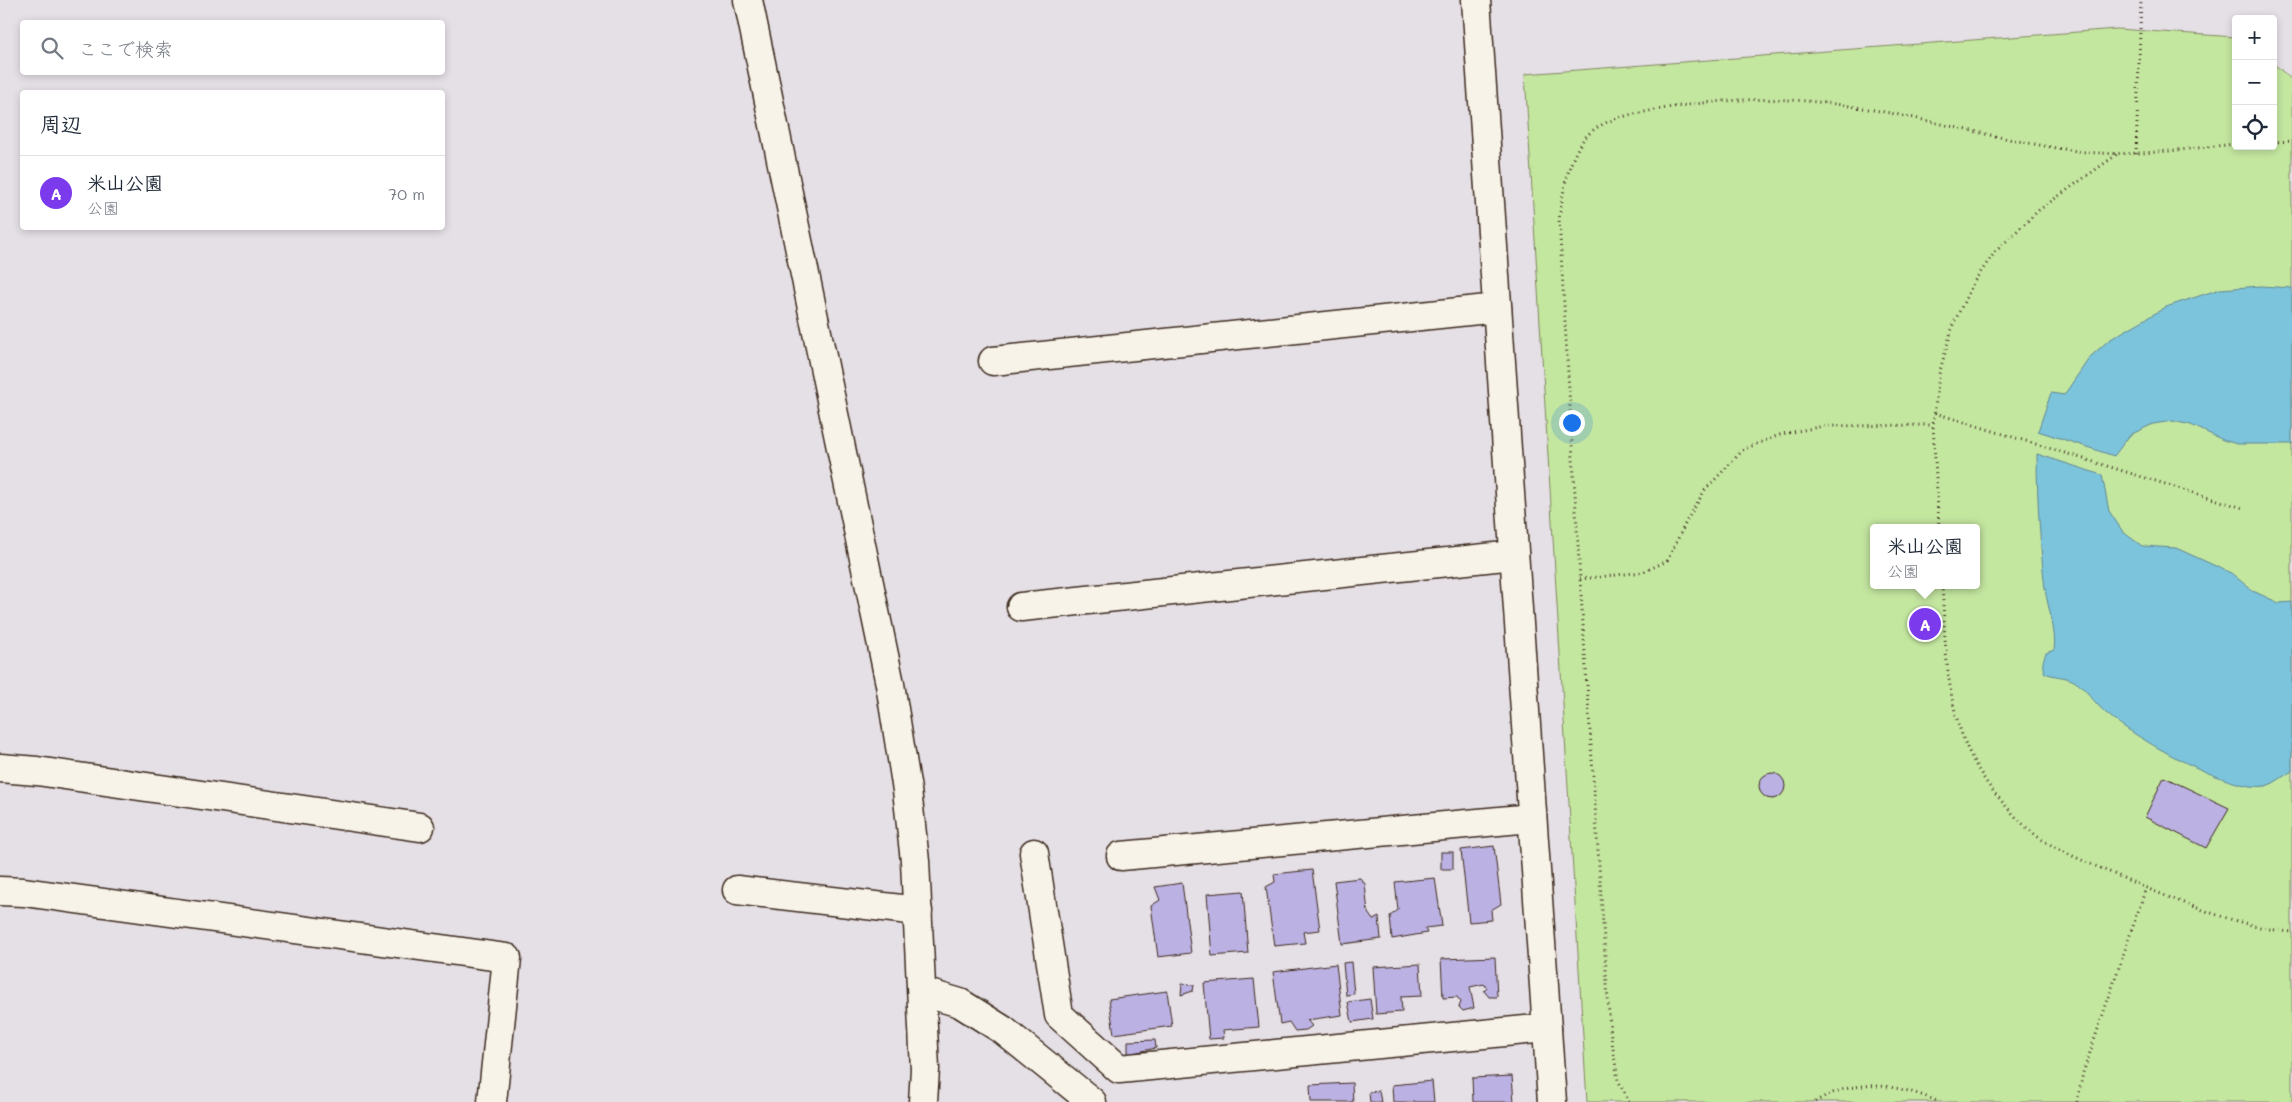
<!DOCTYPE html>
<html lang="ja">
<meta charset="utf-8">
<style>
body{margin:0;font-family:Mali,"Klee One",sans-serif;background:#f2f2f3;color:#1f2937}
.controls{position:absolute;right:15px;top:15px;display:grid;overflow:hidden;border-radius:5px;box-shadow:0 2px 8px #0003}
.controls button{width:45px;height:45px;display:grid;place-items:center;padding:0;border:0;border-bottom:1px solid #e0e1e3;background:#fff;color:#1f2937;font:25px sans-serif}
.you{position:absolute;left:1571px;top:422px;width:18px;height:18px;margin:-12px;border:4px solid #fff;border-radius:50%;background:#1a73e8;box-shadow:0 0 0 8px #1a73e833}
.badge{display:grid;place-items:center;width:32px;height:32px;border-radius:50%;background:#7c3aed;color:#fff;font-size:16px;font-weight:700}
.pin{position:absolute;translate:-50% -50%;border:2px solid #fff;box-shadow:0 1px 5px #0006}
.popup{position:absolute;left:1870px;top:524px;width:110px;height:65px;box-sizing:border-box;display:grid;place-content:center;border-radius:5px;background:#fff;filter:drop-shadow(0 1px 4px #0005);font-size:16px;white-space:nowrap;color:#747a83}
.popup b{font-size:19px;color:#1f2937}
.popup::after{content:'';position:absolute;left:50%;top:100%;margin-left:-10px;border:10px solid transparent;border-top-color:#fff}
.list{margin:0;padding:0;list-style:none}
h2{display:flex;justify-content:space-between;align-items:center;height:65px;margin:0;padding:0 20px;font-size:21px}
h2 small{font-size:16px;font-weight:400;color:#747a83}
.list li{display:grid;grid-template-columns:32px 1fr auto;gap:15px;align-items:center;box-sizing:border-box;height:75px;padding:0 20px;border-top:1px solid #e0e1e3}
.list b{display:block;font-size:19px;white-space:nowrap}
.list p{margin:0;font-size:16px;white-space:nowrap;color:#747a83}
.list em{font-size:16px;font-style:normal;color:#747a83}
.icon{flex:none;width:28px;height:28px;fill:none;stroke:currentColor;stroke-width:2;stroke-linecap:round;stroke-linejoin:round}
.map{position:relative;flex:none;width:2292px;height:1102px;overflow:hidden}
.search{position:absolute;background:#fff;box-shadow:0 2px 8px #0003;left:20px;top:20px;width:425px;height:55px;display:flex;align-items:center;gap:12px;box-sizing:border-box;padding:0 18px;border-radius:5px;color:#747a83;font-size:19px}
.panel{position:absolute;background:#fff;box-shadow:0 2px 8px #0003;left:20px;top:90px;width:425px;height:140px;border-radius:5px}
.map>svg:first-child{display:block}
</style>
<div class="map">
<svg width="2292" height="1102" viewBox="0 0 2292 1102">
<rect width="100%" height="100%" fill="#e5dfe6"/>
<filter id="ink" filterUnits="userSpaceOnUse"><feTurbulence type="fractalNoise" baseFrequency=".02" numOctaves="2"/><feDisplacementMap in="SourceGraphic" scale="10" xChannelSelector="R" yChannelSelector="G"/><feConvolveMatrix kernelMatrix="1 2 1 2 8 2 1 2 1" color-interpolation-filters="sRGB"/></filter>
<g filter="url(#ink)">
<!-- green -->
<path fill="#c4e7a0" stroke="#80885f" fill-rule="evenodd" d="M2117,29L2236,37V146H2273V63L2292,80V1102H1587L1525,74ZM1874,528H1976V585H1874Z"/>
<!-- water -->
<g fill="#7bc4dc" stroke="#618690">
<path d="M2261,286L2292,288V444H2237L2223,440L2191,425L2173,421L2153,424L2130,435L2114,456L2038,431L2051,393L2064,395L2090,357L2109,340L2166,307L2220,289Z"/>
<path d="M2037,454L2102,475L2109,511L2123,532L2142,546L2176,548L2231,573L2253,591L2279,603L2292,602V771C2283,776 2276,783 2266,786C2230,793 2133,737 2106,713C2094,703 2087,689 2074,681C2065,676 2054,677 2045,673C2041,666 2043,660 2046,653L2054,650C2057,632 2048,609 2045,589C2040,544 2037,500 2037,454Z"/>
</g>
<!-- building -->
<g fill="#bbb1e3" stroke="#3b2a1e">
<circle cx="1772" cy="786" r="13"/>
<path d="M2164,777L2229,808L2206,848L2145,817Z"/>
<path d="M1494,846L1501,904L1491,910L1492,920L1469,922L1461,850Z"/>
<rect x="1441" y="852" width="12" height="17"/>
<path d="M1312,870L1320,930L1303,932L1305,943L1274,946L1266,887L1275,882L1274,874Z"/>
<path d="M1360,878L1365,884L1368,913L1373,920L1379,917L1381,939L1342,944L1334,881Z"/>
<path d="M1435,878L1442,926L1425,928L1427,933L1392,939L1390,916L1398,910L1395,882Z"/>
<path d="M1182,883L1191,953L1158,957L1151,906L1160,900L1155,887Z"/>
<path d="M1243,891L1248,953L1212,956L1207,894Z"/>
<path d="M1495,957L1497,997H1489L1484,991L1487,988L1484,984L1470,987L1474,1008L1463,1011L1459,1007L1461,1002L1457,997L1443,998L1441,959Z"/>
<path d="M1351,962L1354,994L1346,995L1343,963Z"/>
<path d="M1336,964L1342,1015L1307,1020L1312,1026L1306,1030L1295,1031L1289,1022L1280,1024L1273,972Z"/>
<path d="M1420,964L1422,996L1401,997L1402,1012L1376,1014L1373,967Z"/>
<path d="M1254,979L1259,1027L1223,1030L1224,1038L1209,1039L1204,983Z"/>
<path d="M1182,984L1194,985L1193,991L1181,995Z"/>
<path d="M1167,991L1172,1026L1114,1034L1109,999Z"/>
<path d="M1370,999L1373,1019L1352,1022L1348,1002Z"/>
<path d="M1155,1040L1156,1048L1128,1054V1041Z"/>
<path d="M1512,1076L1514,1102H1473L1472,1078Z"/>
<path d="M1432,1081L1434,1102H1393L1392,1085Z"/>
<path d="M1352,1083L1353,1102H1311L1310,1085Z"/>
<path d="M1379,1091L1381,1102H1370L1369,1092Z"/>
</g>
<g fill="none" stroke-linecap="round" stroke-linejoin="round">
<!-- minor casing -->
<g stroke="#3b2a1e" stroke-width="31">
<g id="minor">
<path d="M748,0L890,684L907,790L915,861L925,1069L923,1102"/>
<path d="M1476,0L1552,1102"/>
<path d="M993,361L1497,308"/>
<path d="M1021,607L1514,555"/>
<path d="M0,768L37,771L420,827"/>
<path d="M1034,853L1059,1015L1119,1069L1547,1028"/>
<path d="M1121,856L1532,818"/>
<path d="M737,890L918,911"/>
<path d="M0,891L24,892L507,958L492,1102"/>
<path d="M923,992L960,1003L1003,1030L1092,1102"/>
</g>
</g>
<!-- path -->
<g stroke="#3b2a1e" stroke-width="3" stroke-dasharray="1 4" stroke-linecap="butt">
<path d="M2273,142L2292,141"/>
<path d="M2136,154L2141,0"/>
<path d="M1935,413L2243,508"/>
<path d="M1939,528L1933,425L1939,374L1953,325L1973,283L1995,252L2039,210L2119,153"/>
<path d="M1580,579L1643,572L1667,561L1687,520L1705,490L1744,449L1782,434L1824,426L1933,425"/>
<path d="M1942,585C1947,668 1945,740 2005,805C2016,818 2030,832 2044,841C2073,858 2106,870 2137,884C2179,902 2247,929 2292,932"/>
<path d="M1629,1102L1618,1080L1610,1030L1580,579L1559,219C1563,193 1567,165 1581,143C1597,119 1629,115 1655,110C1705,101 1756,97 1806,101C1898,108 1986,139 2077,151C2130,158 2183,149 2236,144"/>
<path d="M1815,1102C1854,1077 1898,1084 1939,1102"/>
<path d="M2077,1102L2083,1073L2146,888"/>
</g>
<!-- minor -->
<use href="#minor" stroke="#f7f3e8" stroke-width="28"/>
</g>
</g>
</svg>
<div class="controls">
<button>+</button>
<button>−</button>
<button><svg class="icon" aria-label="locate" viewBox="0 0 24 24"><circle cx="12" cy="12" r="6"/><path d="M12 2v4M12 18v4M2 12h4M18 12h4"/></svg></button>
</div>
<div class="you"></div>
<div class="pin badge" style="left:1925px;top:624px">A</div>
<div class="popup"><b>米山公園</b>公園</div>
<div class="search"><svg class="icon" aria-label="search" viewBox="0 0 24 24"><circle cx="10" cy="10" r="6"/><path d="M15 15l6 6"/></svg>ここで検索</div>
<section class="panel">
<h2>周辺<small></small></h2>
<ul class="list">
<li><span class="badge">A</span><div><b>米山公園</b><p>公園</p></div><em>70 m</em></li>
</ul>
</section>
</div>
